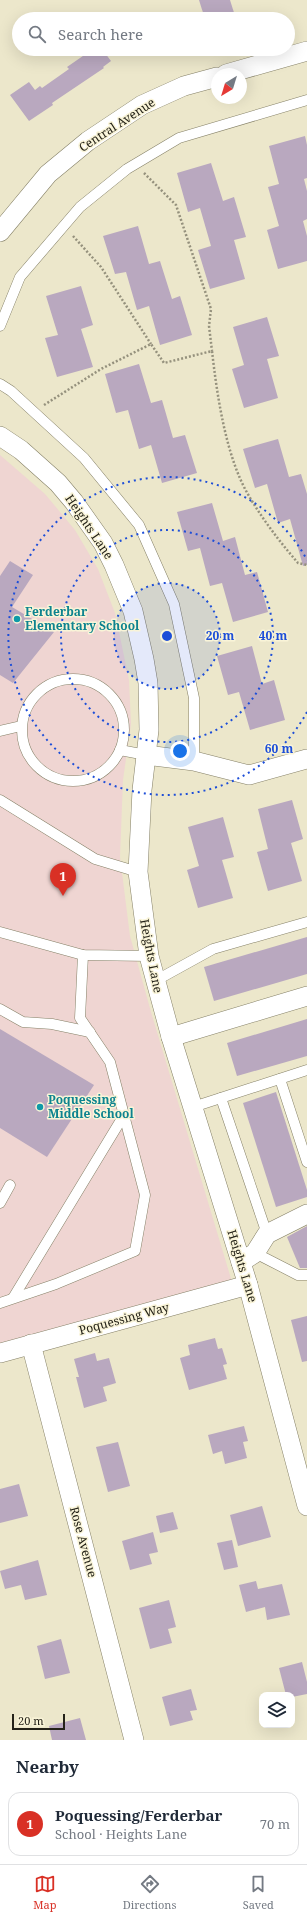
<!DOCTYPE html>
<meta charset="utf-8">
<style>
body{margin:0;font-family:"Noto Serif",serif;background:#f6f6f7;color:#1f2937}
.controls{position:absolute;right:12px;bottom:12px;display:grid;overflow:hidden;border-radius:8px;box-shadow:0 4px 16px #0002}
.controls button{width:36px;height:36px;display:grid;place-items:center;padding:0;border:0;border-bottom:1px solid #e0e1e3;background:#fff;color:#1f2937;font:20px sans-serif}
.compass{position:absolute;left:211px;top:68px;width:36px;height:36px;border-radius:50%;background:#fff;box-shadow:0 4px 16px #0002;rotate:218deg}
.scale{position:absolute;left:12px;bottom:10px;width:53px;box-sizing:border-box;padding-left:4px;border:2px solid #242218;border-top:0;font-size:11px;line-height:14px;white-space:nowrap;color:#242218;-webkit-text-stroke:3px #f9f4d8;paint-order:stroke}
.you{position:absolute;left:180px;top:751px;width:14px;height:14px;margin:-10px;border:3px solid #fff;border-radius:50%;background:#1a73e8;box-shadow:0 0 0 6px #1a73e833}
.badge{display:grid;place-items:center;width:26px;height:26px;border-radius:50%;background:#d93025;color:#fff;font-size:13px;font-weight:700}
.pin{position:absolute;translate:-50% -33px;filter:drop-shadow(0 1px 2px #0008)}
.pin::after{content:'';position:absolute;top:21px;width:14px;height:12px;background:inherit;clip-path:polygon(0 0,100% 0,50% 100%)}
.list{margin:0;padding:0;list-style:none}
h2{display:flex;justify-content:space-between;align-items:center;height:52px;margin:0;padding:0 16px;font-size:17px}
h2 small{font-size:13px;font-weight:400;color:#747a83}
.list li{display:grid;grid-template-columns:26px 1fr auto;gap:12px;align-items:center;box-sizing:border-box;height:64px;margin:0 8px 8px;padding:0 8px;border:1px solid #e0e1e3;border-radius:12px}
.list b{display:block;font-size:15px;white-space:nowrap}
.list p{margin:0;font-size:13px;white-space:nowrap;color:#747a83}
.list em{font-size:13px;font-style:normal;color:#747a83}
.icon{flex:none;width:22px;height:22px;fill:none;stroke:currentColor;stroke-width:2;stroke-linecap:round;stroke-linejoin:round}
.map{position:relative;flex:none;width:307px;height:1740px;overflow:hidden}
.search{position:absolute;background:#fff;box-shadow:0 4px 16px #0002;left:12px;right:12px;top:12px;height:44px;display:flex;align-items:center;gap:10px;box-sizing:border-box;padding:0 14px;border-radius:22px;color:#747a83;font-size:15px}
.sheet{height:124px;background:#fff}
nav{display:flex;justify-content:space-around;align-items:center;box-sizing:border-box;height:56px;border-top:1px solid #e0e1e3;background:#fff;font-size:11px;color:#747a83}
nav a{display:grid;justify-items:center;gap:2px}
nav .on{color:#d93025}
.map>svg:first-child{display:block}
</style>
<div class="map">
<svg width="307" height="1740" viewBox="0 0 307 1740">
<rect width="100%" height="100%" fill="#ece7cb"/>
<!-- education -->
<path fill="#efd5d2" d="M0,455L45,494L75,530L98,569L115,613L129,680L131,724L123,780L120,857L130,936L151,1012L232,1282L0,1344Z"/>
<!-- building -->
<g fill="#b9a8bf">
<path d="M199,0H230L236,19H205Z"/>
<path d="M93,49H102L111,61L103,67L104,68L52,103L53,105L29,121L10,95L29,82L35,90L40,86L42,88L69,69L67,67Z"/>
<path d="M305,136L307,145V178L304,179L307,191V219L303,221L307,236V261L278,269L267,230L279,226L268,187L279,184L269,146Z"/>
<path d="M211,163L223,201L234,197L246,237L234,240L245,279L210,289L198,250L211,246L200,208L188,212L177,173Z"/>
<path d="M138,226L149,264L160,261L172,299L180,296L192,335L160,345L149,306L137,310L126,272L115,274L103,236Z"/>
<path d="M81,286L93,325L81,329L93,367L57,377L45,338L58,335L46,296Z"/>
<path d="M267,317L279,356L267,359L278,398L244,408L232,369L244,365L233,327Z"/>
<path d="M139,364L151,403L162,400L173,438L185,435L197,473L162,483L151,445L139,449L128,410L116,413L105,374Z"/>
<path d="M278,439L289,477L301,474L307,494V565L303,566L290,519L278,523L267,484L255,488L243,449Z"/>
<path d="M212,503L223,541L235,537L245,575L257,572L268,612L233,622L222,583L210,586L200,548L188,551L177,512Z"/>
<path d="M10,561L33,575L12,607L54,632L13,683L0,675V576Z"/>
<path d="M252,646L262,684L274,680L285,720L250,730L239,692L228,695L217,656Z"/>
<path d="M292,800L303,839L291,843L302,881L268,891L257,852L268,849L258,809Z"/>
<path d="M223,817L234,857L222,860L233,898L198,908L187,870L199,866L188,827Z"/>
<path d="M307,937V974L214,1001L204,967Z"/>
<path d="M307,1019V1056L237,1076L227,1043Z"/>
<path d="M0,1029L94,1085L47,1157L0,1128Z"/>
<path d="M276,1092L307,1190V1197L276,1207L243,1103Z"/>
<path d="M307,1226V1268H300L287,1237Z"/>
<path d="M307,1316V1361L302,1362L291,1320Z"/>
<path d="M215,1338L218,1349L222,1348L227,1364L223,1365L227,1379L189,1390L180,1358L190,1355L188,1345Z"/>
<path d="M95,1353L97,1361L109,1358L116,1383L103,1387L107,1401L84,1408L76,1377H79L74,1359Z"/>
<path d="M244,1426L248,1441L243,1442L247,1458L225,1464L222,1451L213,1454L208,1435Z"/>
<path d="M118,1442L130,1486L108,1492L96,1447Z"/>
<path d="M19,1484L28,1516L0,1523V1489Z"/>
<path d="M262,1506L271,1537L238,1546L230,1515Z"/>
<path d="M173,1512L178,1529L160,1533L156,1516Z"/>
<path d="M153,1532L158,1552L149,1554L152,1564L130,1570L122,1541Z"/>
<path d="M232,1540L238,1567L224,1570L217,1543Z"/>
<path d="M38,1560L47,1595L25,1600L21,1585L5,1589L0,1571Z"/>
<path d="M256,1581L258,1589L282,1584L290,1615L267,1620L265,1607L246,1612L239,1585Z"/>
<path d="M169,1600L176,1627L168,1629L172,1643L150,1649L139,1608Z"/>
<path d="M61,1639L70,1673L45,1679L37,1646Z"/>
<path d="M302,1662L307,1682V1694L292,1697V1695H286L279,1668Z"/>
<path d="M191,1689L197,1710L190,1711L193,1720L170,1726L162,1697Z"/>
<path d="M80,1718L86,1740H52L49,1726Z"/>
</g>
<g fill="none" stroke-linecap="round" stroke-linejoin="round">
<!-- lane casing -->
<g stroke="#858067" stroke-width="11">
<g id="lane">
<path d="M0,326L20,277L80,207L127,169L179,138L307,100"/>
<path d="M0,384L11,391L84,458L139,525L174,604L194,698V761"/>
<circle cx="73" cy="730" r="51"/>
<path d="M0,731L21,726"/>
<path d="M120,750L146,755"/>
<path d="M0,800L95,859L138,872"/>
<path d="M0,932L83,955L149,956"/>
<path d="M155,981L213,949L307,922"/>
<path d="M0,1009L23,1022L52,1024L90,1032"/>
<path d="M280,1079L307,1162"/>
<path d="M221,1098L267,1234"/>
<path d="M193,1107L307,1070"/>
<path d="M0,1203L10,1185"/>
<path d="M255,1253L298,1275H307"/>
<path d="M13,1298L124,1115"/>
<path d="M0,1303L56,1284L135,1251L145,1195L110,1062L80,1018L83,955"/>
</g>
</g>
<!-- street casing -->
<g stroke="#858067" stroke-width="20">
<g id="street">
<path d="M226,74L307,51"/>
<path d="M0,232L48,174L88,141L142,105L184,86L217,77"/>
<path d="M0,436L21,450L58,483L74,502L103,543L114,565L133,611L144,659L148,683L149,730L142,790L138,872L149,956L171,1037L248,1285L307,1506"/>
<path d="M146,755L194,761L249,775L307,759"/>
<path d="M171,1037L307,996"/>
<path d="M241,1262L255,1253L267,1234L307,1214"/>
<path d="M31,1344L134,1740"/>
<path d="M0,1353L248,1285"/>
</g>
</g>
<!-- path -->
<g stroke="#95917d" stroke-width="2.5" stroke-dasharray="2 2" stroke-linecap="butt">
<path d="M144,173L176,205L211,309L209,326L212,351"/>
<path d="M73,236L101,267L151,344"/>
<path d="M44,405L101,369L151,344L164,363L212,351C217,395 226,458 249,496C263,520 280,542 298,563L307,565"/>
</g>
<!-- lane -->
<use href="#lane" stroke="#fff" stroke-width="10"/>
<!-- street -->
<use href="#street" stroke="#fff" stroke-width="19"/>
</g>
<!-- distance rings -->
<circle cx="167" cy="636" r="53" fill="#1d4ed8" fill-opacity=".12"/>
<g fill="none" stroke="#1d4ed8" stroke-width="2" stroke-dasharray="2 4">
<circle cx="167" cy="636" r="53"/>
<circle cx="167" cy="636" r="106"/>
<path d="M307 712A159 159 0 1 1 307 560"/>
</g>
<!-- markers -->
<g fill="#0f9aa8" stroke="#f9f4d8" stroke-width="1.5">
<circle cx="17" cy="619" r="4"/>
<circle cx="40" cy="1107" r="4"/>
</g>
<g text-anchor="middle" stroke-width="3" stroke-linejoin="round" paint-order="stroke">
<!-- street labels -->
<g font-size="12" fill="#242218" stroke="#f9f4d8">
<text transform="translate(117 125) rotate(-33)" y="4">Central Avenue</text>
<text transform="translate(89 527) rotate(56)" y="4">Heights Lane</text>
<text transform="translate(151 956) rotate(79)" y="4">Heights Lane</text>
<text transform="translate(242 1266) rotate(73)" y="4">Heights Lane</text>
<text transform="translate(124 1319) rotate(-15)" y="4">Poquessing Way</text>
<text transform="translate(83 1542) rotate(75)" y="4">Rose Avenue</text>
</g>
<!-- culture labels -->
<g font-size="12" font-weight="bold" fill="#0d838f" stroke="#f9f4d8" text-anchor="start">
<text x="25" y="616">Ferderbar<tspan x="25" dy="14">Elementary School</tspan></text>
<text x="48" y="1104">Poquessing<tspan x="48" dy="14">Middle School</tspan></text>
</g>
</g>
<circle cx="167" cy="636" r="6" fill="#1d4ed8" stroke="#f9f4d8" stroke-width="2"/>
<g font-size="12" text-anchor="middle" font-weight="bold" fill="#1d4ed8" stroke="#f9f4d8" stroke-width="3" stroke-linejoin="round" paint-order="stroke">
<text x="220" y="640">20 m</text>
<text x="273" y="640">40 m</text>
<text x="279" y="753">60 m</text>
</g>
</svg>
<div class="controls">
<button><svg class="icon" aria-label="layers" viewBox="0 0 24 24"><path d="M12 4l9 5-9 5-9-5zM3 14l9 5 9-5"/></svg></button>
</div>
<svg class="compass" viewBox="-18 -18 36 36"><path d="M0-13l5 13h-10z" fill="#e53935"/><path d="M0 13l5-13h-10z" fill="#747a83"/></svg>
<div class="scale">20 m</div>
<div class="you"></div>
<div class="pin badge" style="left:63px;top:896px">1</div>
<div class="search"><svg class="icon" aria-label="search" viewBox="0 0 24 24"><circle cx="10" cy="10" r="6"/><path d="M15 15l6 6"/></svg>Search here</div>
</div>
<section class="sheet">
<h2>Nearby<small></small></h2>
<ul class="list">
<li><span class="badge">1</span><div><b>Poquessing/Ferderbar</b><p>School · Heights Lane</p></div><em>70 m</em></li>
</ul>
</section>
<nav>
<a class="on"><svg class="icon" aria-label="map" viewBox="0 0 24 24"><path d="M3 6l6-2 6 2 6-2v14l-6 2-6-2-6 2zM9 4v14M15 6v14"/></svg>Map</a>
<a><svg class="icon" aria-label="directions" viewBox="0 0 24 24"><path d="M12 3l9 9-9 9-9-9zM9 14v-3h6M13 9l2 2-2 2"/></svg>Directions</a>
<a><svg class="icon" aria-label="saved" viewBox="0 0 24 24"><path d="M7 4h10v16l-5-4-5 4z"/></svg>Saved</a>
</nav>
